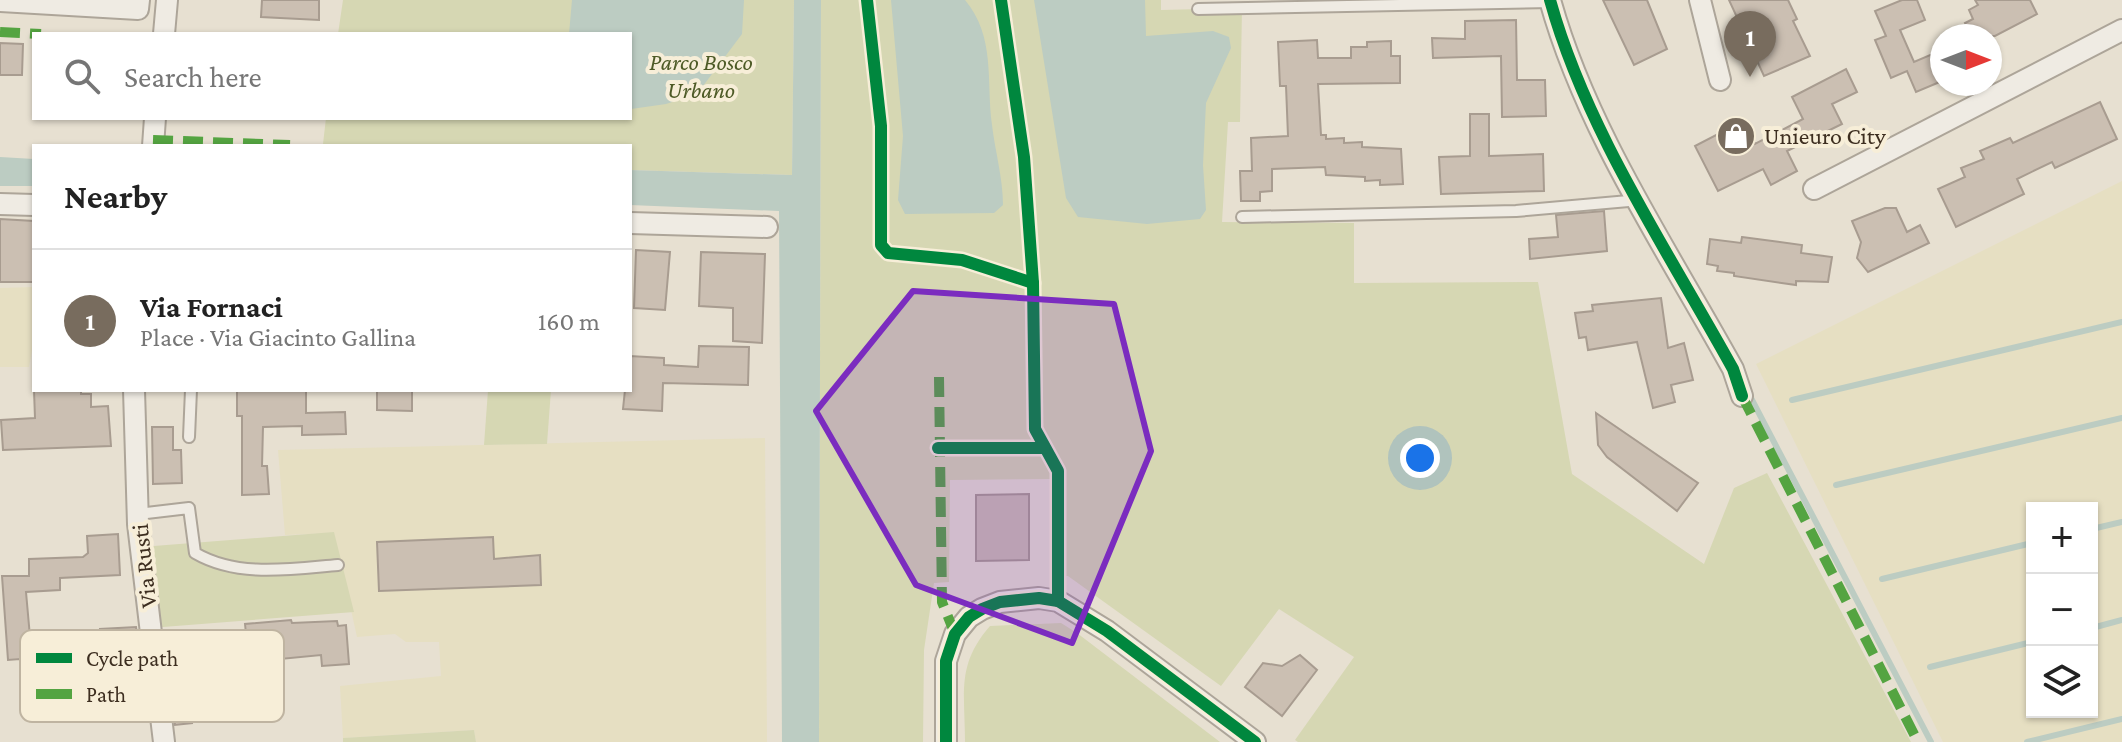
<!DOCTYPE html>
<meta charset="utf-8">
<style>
body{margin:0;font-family:"Crimson Pro",serif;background:#f2f2f2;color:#222}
.controls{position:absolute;right:24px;bottom:24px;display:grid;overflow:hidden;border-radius:0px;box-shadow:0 2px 6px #0004}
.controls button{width:72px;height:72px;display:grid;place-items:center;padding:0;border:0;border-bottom:2px solid #e0e0e0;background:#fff;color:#222;font:40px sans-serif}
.compass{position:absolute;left:1930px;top:24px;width:72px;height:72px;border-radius:50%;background:#fff;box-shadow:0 2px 6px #0004;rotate:90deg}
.you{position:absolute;left:1420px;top:458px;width:28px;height:28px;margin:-20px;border:6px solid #fff;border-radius:50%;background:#1a73e8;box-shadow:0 0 0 12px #1a73e833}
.badge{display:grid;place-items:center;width:52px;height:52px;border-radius:50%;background:#786c5e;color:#fff;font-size:26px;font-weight:700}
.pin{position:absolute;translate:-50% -66px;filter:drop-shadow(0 2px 4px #0008)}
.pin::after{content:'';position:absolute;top:42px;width:28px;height:24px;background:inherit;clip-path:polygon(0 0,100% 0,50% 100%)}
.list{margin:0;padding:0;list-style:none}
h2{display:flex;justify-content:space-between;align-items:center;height:104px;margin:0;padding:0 32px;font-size:34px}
h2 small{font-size:26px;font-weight:400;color:#767676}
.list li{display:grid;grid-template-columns:52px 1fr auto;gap:24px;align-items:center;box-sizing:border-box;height:144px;padding:0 32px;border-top:2px solid #e0e0e0}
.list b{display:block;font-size:30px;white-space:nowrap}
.list p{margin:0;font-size:26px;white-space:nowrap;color:#767676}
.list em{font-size:26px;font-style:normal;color:#767676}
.icon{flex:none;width:44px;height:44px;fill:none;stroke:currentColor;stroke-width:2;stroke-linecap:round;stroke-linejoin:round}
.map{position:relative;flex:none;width:2122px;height:742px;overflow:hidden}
.search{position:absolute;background:#fff;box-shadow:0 2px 6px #0004;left:32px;top:32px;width:600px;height:88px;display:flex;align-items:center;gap:20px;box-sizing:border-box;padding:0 28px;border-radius:0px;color:#767676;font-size:30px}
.panel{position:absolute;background:#fff;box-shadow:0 2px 6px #0004;left:32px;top:144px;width:600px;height:248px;border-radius:0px}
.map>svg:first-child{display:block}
</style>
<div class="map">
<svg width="2122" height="742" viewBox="0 0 2122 742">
<rect width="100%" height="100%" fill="#e7e0d1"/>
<!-- farmland -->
<g fill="#e6dfc2" fill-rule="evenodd">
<path d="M2122,181V742H1943L1756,364ZM2032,508H2092V712H2032Z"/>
<path d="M34,287V340L29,367H0V288Z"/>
<path d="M765,438L767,742H476L474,730L343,738L340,686L441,676L439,642H406L395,634L357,637L334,533L285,535L278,450Z"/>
</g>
<!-- green -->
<g fill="#d6d7b3">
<path d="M343,0H794L792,175L630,170V146L323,144L326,118H630V34H338Z"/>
<path d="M821,0H1161V10L1242,8L1240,122H1228L1222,222L1354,223V283L1538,282L1572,474L1704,564L1734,488L1767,473L1911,742H1298L1295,740L1354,657L1279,609L1221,686L1068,576H1052L1051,479L950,480L949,582L934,583L924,650L923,742H819Z"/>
<path d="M488,390H551L547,444L484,445Z"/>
<path d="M334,532L354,612L150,628L141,547Z"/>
<path d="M1061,623L1077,633L1220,742H965C965,693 956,665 990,626Z"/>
<path d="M474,730L476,742H343V738Z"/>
</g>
<!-- water -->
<g fill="#bcccc2">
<path d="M572,0H744L742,34L697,94L666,104L631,109L630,34H569Z"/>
<path d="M794,0H821L819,742H782L779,211L630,205V170L792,175Z"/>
<path d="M891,0H965C996,37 986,81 992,125C995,151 1003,178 1003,205L994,213L905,214L898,200L903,136Z"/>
<path d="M1034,0H1145L1146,36L1213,31L1229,37L1231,48L1206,103L1203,165L1206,210L1200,219L1147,224L1078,217L1066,198Z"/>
<path d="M0,157L34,159V186H0Z"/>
</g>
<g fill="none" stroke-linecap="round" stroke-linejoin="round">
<!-- stream -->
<g stroke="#bcccc2" stroke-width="6">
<path d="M1751,398L1931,742"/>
<path d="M1792,400L2122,322"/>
<path d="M1836,485L2122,418"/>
<path d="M2092,529L2122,522"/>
<path d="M1882,579L2032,543"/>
<path d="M2092,628L2122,620"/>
<path d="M1930,667L2032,642"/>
<path d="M2027,742L2122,719"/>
</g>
</g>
<!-- building -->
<g fill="#cbbfb2" stroke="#a89c90" stroke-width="2">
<path d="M262,0H319V20L261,17Z"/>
<path d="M1603,0H1647L1667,49L1634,65Z"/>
<path d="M1729,0H1788L1797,19L1793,21L1810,56L1764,76Z"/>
<path d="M1902,0H1917L1925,20L1900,30L1914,62L1942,50V81L1916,92L1907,71L1891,78L1875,40L1886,36L1875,11Z"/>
<path d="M1975,0H2030L2037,14L1995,36H1972L1965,23L1973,19L1969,10L1978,5Z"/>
<path d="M1516,20L1517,80H1545L1546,116L1502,117L1501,56L1433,58L1432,38L1465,39V21Z"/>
<path d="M1317,40L1318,58H1351V47H1367V42L1391,41V56H1400V83L1318,84L1321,135H1326V139L1344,138V143L1362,142V147L1401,149L1403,184L1380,185V180L1365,181V177L1326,175L1325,167L1272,169V191L1260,192V201H1241L1240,171H1252L1251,138L1288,136L1286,86H1280L1278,42Z"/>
<path d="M0,43L23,44L22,75H0Z"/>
<path d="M1846,69L1857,92L1832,104L1842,124L1787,151L1797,171L1771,185L1763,169L1718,191L1695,146L1743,121L1755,144L1803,119L1792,97Z"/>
<path d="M2100,102L2117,139L2055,168L2052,162L2017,179L2024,194L1956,227L1938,189L1965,177L1961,168L1984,159L1980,151L2010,138L2013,143Z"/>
<path d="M1470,114H1489V156L1543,154L1544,191L1441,194L1439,157L1470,156Z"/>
<path d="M1885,208H1896L1907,232L1920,225L1929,243L1868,272L1857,258L1861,242L1852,221Z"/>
<path d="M1604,211L1607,251L1530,259L1529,239L1558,237L1556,215Z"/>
<path d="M0,219L34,221V282H0Z"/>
<path d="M1742,237L1802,245L1801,253L1832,257L1828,282L1796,281V285L1734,276V273L1717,271L1718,266L1707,264L1710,239L1741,243Z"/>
<path d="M636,250L670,252L665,310L634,308Z"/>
<path d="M701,252L765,254L762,343L733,341V308L699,306Z"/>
<path d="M1661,298L1668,348L1684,343L1693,380L1671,385L1675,402L1653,408L1637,342L1588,350L1586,337L1579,338L1575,313L1593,311L1592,305Z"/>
<path d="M699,346L749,347L748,385L663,383L662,411L623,409L625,390H630V356L664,358V365L698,367Z"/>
<path d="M34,390H81V394H91V407L108,406L111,446L3,450L1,420L35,418Z"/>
<path d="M237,390H306V413L345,412L346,434L302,435V426L263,427L262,466H267L269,494L242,495V416H237Z"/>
<path d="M377,390H412V411L377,410Z"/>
<path d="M1596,413L1698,483L1677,511L1607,457L1598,445Z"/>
<path d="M152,427H173V450H181L182,483L153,484Z"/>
<path d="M1029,494V560L976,561V495Z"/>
<path d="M118,534L120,575L60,578V590L26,592L31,648L48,647V659L102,656L100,629L136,627L143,679L104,682L103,677L22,682L20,659L8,660L2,576H29V559L83,557L88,553L87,536Z"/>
<path d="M493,537L494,559L540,555L541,585L379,591L377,542Z"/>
<path d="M291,620L292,623L337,621L338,626L346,625L349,664L322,666L321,655L249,662L245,624Z"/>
<path d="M1300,655L1317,670L1282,716L1245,687L1263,663L1282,666Z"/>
<path d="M185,660L192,723L175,725L168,662Z"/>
</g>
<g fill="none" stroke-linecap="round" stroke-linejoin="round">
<!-- lane casing -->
<g stroke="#ada599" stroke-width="14">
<g id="lane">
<path d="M1198,9L1551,2"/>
<path d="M1242,217L1516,211L1640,200"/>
<path d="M189,437L191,390"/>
<path d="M138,514L189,508L195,553C238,578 291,569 338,565"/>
</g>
</g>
<!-- street casing -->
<g stroke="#ada599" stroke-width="24">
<g id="street">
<path d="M1550,0C1586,130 1668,251 1733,369L1742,396"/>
<path d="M1700,0L1720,80"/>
<path d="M0,1L138,9L139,0"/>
<path d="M164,34L167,0"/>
<path d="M153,146L155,118"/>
<path d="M1814,189L2122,30"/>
<path d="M0,204L34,205"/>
<path d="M630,223L767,227"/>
<path d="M134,390L138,524L164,742"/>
<path d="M946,742V661L955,634L969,617L982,609L1000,602L1039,598L1058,601L1107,631L1255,742"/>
</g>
</g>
<!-- lane -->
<use href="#lane" stroke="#efebe3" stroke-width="10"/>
<!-- street -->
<use href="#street" stroke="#efebe3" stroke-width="20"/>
<!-- quiet -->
<g stroke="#54a441" stroke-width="10" stroke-dasharray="20 10" stroke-linecap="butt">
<path d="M0,32L41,34"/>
<path d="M153,140L290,145"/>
<path d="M939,377L942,602L955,634"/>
<path d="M1742,396L1918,742"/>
</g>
<!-- cycleway casing -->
<g stroke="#f7eed8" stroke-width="17">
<g id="cycleway">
<path d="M867,0L881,126V245L888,253L962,260L1033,283"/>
<path d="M1001,0L1024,157L1033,283L1035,429L1058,471V601"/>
<path d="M1550,0C1586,130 1668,251 1733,369L1742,396"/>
<path d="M938,448H1044"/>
<path d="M946,742V661L955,634L969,617L982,609L1000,602L1039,598L1058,601L1107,631L1255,742"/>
</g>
</g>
<!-- cycleway -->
<use href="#cycleway" stroke="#00873e" stroke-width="12"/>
</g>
<!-- marked area -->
<path fill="#7b2cbf" fill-opacity="0.2" stroke="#7b2cbf" stroke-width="6" stroke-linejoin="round" d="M913,291L1114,304L1151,451L1072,643L916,585L816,411Z"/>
<!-- icons -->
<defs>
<g id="shop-disc" transform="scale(2)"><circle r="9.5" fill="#786c5e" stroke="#f7eed8"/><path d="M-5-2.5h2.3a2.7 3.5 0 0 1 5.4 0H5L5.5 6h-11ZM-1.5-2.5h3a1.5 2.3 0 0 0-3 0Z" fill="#fff"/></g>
</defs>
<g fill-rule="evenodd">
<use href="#shop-disc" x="1736" y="136"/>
</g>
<g text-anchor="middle" stroke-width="8" stroke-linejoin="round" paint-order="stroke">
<!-- park labels -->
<g font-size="24" font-style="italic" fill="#4d5a26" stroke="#f7eed8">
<text x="701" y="70">Parco Bosco<tspan x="701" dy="28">Urbano</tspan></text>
</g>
<!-- poi labels -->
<g font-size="24" fill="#3d2e20" stroke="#f7eed8" text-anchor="start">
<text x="1764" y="144">Unieuro City</text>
</g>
<!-- street labels -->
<g font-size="24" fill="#3d2e20" stroke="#f7eed8">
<text transform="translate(144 566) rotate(-96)" y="8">Via Rusti</text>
</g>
</g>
<!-- legend -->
<rect x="20" y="630" width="264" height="92" rx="12" fill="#f7eed8" stroke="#bfb4a1" stroke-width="2"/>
<rect x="36" y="653" width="36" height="10" fill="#00873e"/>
<rect x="36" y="689" width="36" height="10" fill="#54a441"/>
<g font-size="22" fill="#3d2e20">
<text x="86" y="666">Cycle path</text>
<text x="86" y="702">Path</text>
</g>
</svg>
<div class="controls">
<button>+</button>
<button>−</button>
<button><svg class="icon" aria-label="layers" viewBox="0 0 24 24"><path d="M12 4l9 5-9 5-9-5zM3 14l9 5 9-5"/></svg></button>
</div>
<svg class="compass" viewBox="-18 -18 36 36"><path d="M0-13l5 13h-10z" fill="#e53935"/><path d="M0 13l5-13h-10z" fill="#767676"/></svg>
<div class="you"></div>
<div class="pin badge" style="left:1750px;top:77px">1</div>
<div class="search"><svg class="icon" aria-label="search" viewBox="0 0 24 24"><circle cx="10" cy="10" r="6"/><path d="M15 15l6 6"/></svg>Search here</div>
<section class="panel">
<h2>Nearby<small></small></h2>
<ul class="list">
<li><span class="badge">1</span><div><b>Via Fornaci</b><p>Place · Via Giacinto Gallina</p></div><em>160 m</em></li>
</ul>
</section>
</div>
